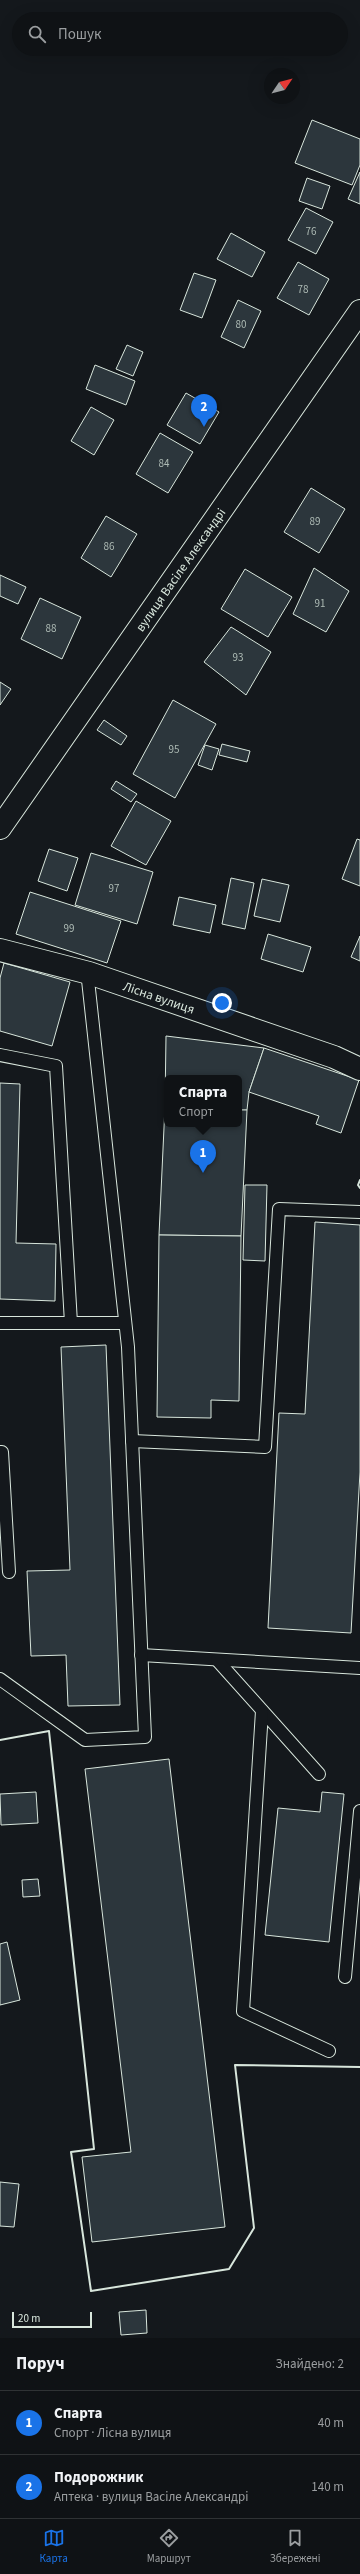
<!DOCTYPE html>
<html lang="uk">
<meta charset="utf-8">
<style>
body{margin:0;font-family:"Source Sans 3",sans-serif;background:#1d2022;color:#f1f3f6}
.compass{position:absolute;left:264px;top:68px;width:36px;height:36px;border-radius:50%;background:#0f1215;box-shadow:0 4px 16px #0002;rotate:55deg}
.scale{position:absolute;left:12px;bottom:10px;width:80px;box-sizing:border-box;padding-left:4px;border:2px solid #d8e6dc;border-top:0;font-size:11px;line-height:14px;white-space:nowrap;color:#d8e6dc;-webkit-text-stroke:3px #14181c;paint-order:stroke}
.you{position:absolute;left:222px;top:1003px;width:14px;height:14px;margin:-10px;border:3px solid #fff;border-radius:50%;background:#1a73e8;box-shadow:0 0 0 6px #1a73e833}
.badge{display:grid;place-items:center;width:26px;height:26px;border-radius:50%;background:#1a73e8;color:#fff;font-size:13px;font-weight:700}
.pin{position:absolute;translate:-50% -33px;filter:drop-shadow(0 1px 2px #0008)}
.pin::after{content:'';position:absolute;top:21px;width:14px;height:12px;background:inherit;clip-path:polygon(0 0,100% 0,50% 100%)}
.popup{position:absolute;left:164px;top:1075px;width:78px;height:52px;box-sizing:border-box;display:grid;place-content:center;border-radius:6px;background:#0f1215;filter:drop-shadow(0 1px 3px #0005);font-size:13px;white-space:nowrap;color:#9b9ea0}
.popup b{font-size:15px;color:#f1f3f6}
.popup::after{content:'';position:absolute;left:50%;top:100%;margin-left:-8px;border:8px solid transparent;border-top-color:#0f1215}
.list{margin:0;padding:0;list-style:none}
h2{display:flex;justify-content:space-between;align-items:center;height:52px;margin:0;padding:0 16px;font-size:17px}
h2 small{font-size:13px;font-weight:400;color:#9b9ea0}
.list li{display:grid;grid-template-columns:26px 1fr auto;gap:12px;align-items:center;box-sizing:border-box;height:64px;padding:0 16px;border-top:1px solid #2f3234}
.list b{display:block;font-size:15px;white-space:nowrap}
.list p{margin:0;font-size:13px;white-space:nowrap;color:#9b9ea0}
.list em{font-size:13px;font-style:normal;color:#9b9ea0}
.icon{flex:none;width:22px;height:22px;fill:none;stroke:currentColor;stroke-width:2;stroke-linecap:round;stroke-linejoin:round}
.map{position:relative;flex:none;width:360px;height:2338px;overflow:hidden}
.search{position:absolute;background:#0f1215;box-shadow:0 4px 16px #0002;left:12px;right:12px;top:12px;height:44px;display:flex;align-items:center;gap:10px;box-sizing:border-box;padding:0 14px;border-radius:22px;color:#9b9ea0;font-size:15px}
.sheet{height:180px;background:#0f1215}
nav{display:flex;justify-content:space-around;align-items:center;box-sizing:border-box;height:56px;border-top:1px solid #2f3234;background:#0f1215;font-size:11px;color:#9b9ea0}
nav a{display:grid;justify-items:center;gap:2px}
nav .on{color:#1a73e8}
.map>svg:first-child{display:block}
</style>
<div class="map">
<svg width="360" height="2338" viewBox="0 0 360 2338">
<rect width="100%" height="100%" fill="#14181c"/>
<!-- building -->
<g fill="#2c363c" stroke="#d8e6dc">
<path d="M312,120L360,139V165L352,185L295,163Z"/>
<path d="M360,172V204L348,199Z"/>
<path d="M307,178L330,186L322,209L299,201Z"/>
<path d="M306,208L333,222L316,254L288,240Z"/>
<path d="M231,233L265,252L252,277L217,259Z"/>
<path d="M298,262L329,279L309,315L277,298Z"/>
<path d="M194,273L216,280L202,318L180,310Z"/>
<path d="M238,300L261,311L244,348L221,337Z"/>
<path d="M127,345L143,352L133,376L116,369Z"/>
<path d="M95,365L135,381L126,405L86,389Z"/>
<path d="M186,393L219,412L200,444L167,425Z"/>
<path d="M91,407L114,420L94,455L71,441Z"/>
<path d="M160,433L193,452L168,493L136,474Z"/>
<path d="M311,488L345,509L319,553L284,532Z"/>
<path d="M106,516L137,534L111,577L81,558Z"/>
<path d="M314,568L349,591L326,632L293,614Z"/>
<path d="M245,569L292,597L268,637L221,609Z"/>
<path d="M0,575L26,587L18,604L0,596Z"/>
<path d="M40,598L81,617L62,659L21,639Z"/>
<path d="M231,627L271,652L246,695L204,662Z"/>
<path d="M0,682L11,689L0,705Z"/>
<path d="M173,700L216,724L175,798L133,774Z"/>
<path d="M104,720L127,736L121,745L97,730Z"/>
<path d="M222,744L250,751L247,762L219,755Z"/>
<path d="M205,745L219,749L212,770L198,765Z"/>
<path d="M116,781L137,794L131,802L111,789Z"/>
<path d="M136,801L171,821L146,865L111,846Z"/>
<path d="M357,839L360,840V886L342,879Z"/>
<path d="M49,849L78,858L67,891L38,881Z"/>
<path d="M91,853L153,872L137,924L75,905Z"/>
<path d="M231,878L254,883L245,929L222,924Z"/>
<path d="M262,879L289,885L280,922L254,916Z"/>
<path d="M30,892L121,921L107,963L16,934Z"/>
<path d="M179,897L216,905L210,933L173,925Z"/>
<path d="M268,934L311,947L303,972L261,959Z"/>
<path d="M360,936V961L351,957Z"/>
<path d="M4,963L70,982L52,1046L0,1031V978Z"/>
<path d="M166,1036L264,1048L249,1092L247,1110H239V1078H167L165,1106Z"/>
<path d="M264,1048L359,1080L341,1133L316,1124L319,1116L249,1092Z"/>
<path d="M0,1083L20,1084L16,1243L56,1244L55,1301L0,1299Z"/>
<path d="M165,1106L167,1124H239V1110H247L241,1236L159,1235Z"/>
<path d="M245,1185H267L265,1261L243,1260Z"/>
<path d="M315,1222L360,1225V1472L351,1633L268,1628L279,1413L305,1414Z"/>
<path d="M159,1235L241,1236L239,1401L211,1400V1418L157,1417Z"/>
<path d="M106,1345L120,1705L68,1706L66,1655L31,1656L27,1571L70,1570L61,1347Z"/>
<path d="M169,1759L225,2227L92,2242L82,2157L131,2152L85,1769Z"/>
<path d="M36,1792L38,1823L1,1825L0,1794Z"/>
<path d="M322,1792L344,1794L329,1942L265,1935L278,1808L320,1812Z"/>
<path d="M38,1879L40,1896L23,1897L22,1880Z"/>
<path d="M7,1942L20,2000L0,2005V1944Z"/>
<path d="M0,2182L19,2184L14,2227L0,2226Z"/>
<path d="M146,2310L147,2333L121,2335L119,2312Z"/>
</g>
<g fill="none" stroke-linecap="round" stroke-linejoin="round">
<!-- lane casing -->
<g stroke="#d8e6dc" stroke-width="14">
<g id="lane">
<path d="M0,1055L56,1066L71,1323"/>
<path d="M0,1323H125"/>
<path d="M132,1441L265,1447L279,1209L360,1212"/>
<path d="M0,1452H2L9,1572"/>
<path d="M141,1655L360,1668"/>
<path d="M217,1660L319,1774"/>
<path d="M0,1679L85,1740L145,1737L128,1347L88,980L89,973"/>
<path d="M262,1711L243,2011L329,2051"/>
<path d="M345,1977L360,1811"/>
</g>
</g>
<!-- street casing -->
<g stroke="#d8e6dc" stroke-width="24">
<g id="street">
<path id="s1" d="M0,950L89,973L334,1057L360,1069"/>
</g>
</g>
<!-- secondary casing -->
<g stroke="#d8e6dc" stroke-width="24">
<g id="secondary">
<path id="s2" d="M0,828L360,311"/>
</g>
</g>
<!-- lane -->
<use href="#lane" stroke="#14181c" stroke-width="12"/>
<!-- street -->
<use href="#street" stroke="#14181c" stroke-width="22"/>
<!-- secondary -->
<use href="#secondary" stroke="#14181c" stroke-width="22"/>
<!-- wall -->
<g stroke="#d8e6dc" stroke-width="2">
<path d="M360,1180L358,1185L360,1188"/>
<path d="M0,1740L49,1731L94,2149L71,2152L91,2291L229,2269L254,2228L235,2065L360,2067"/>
</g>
</g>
<g text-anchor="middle" stroke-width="3" stroke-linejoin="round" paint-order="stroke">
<!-- number labels -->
<g font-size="11" fill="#adbab4">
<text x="311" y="235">76</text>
<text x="303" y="293">78</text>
<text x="241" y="328">80</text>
<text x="164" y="467">84</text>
<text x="315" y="525">89</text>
<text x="109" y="550">86</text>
<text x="320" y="607">91</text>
<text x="51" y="632">88</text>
<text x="238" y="661">93</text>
<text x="174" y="753">95</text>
<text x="114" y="892">97</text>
<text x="69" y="932">99</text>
</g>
<!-- street labels -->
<g font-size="13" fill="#d8e6dc" stroke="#14181c">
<text dy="5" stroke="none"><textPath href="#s2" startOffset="315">вулиця Васіле Александрі</textPath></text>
<text dy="5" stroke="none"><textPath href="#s1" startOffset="166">Лісна вулиця</textPath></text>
</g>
</g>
</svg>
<svg class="compass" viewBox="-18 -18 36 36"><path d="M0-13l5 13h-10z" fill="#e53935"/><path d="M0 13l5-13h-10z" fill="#9b9ea0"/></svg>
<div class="scale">20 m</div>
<div class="you"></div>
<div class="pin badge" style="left:203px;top:1173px">1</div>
<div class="popup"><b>Спарта</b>Спорт</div>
<div class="pin badge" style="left:204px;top:427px">2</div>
<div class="search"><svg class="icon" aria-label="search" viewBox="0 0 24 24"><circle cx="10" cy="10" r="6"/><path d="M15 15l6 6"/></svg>Пошук</div>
</div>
<section class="sheet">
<h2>Поруч<small>Знайдено: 2</small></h2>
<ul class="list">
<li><span class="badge">1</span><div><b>Спарта</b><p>Спорт · Лісна вулиця</p></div><em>40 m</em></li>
<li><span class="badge">2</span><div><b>Подорожник</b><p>Аптека · вулиця Васіле Александрі</p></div><em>140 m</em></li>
</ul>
</section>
<nav>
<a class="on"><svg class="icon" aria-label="map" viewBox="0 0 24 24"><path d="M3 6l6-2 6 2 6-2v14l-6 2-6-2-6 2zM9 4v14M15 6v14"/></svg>Карта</a>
<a><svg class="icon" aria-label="directions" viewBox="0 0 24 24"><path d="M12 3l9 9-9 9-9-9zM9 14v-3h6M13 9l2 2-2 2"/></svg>Маршрут</a>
<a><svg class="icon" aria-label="saved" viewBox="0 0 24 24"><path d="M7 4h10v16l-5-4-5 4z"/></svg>Збережені</a>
</nav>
